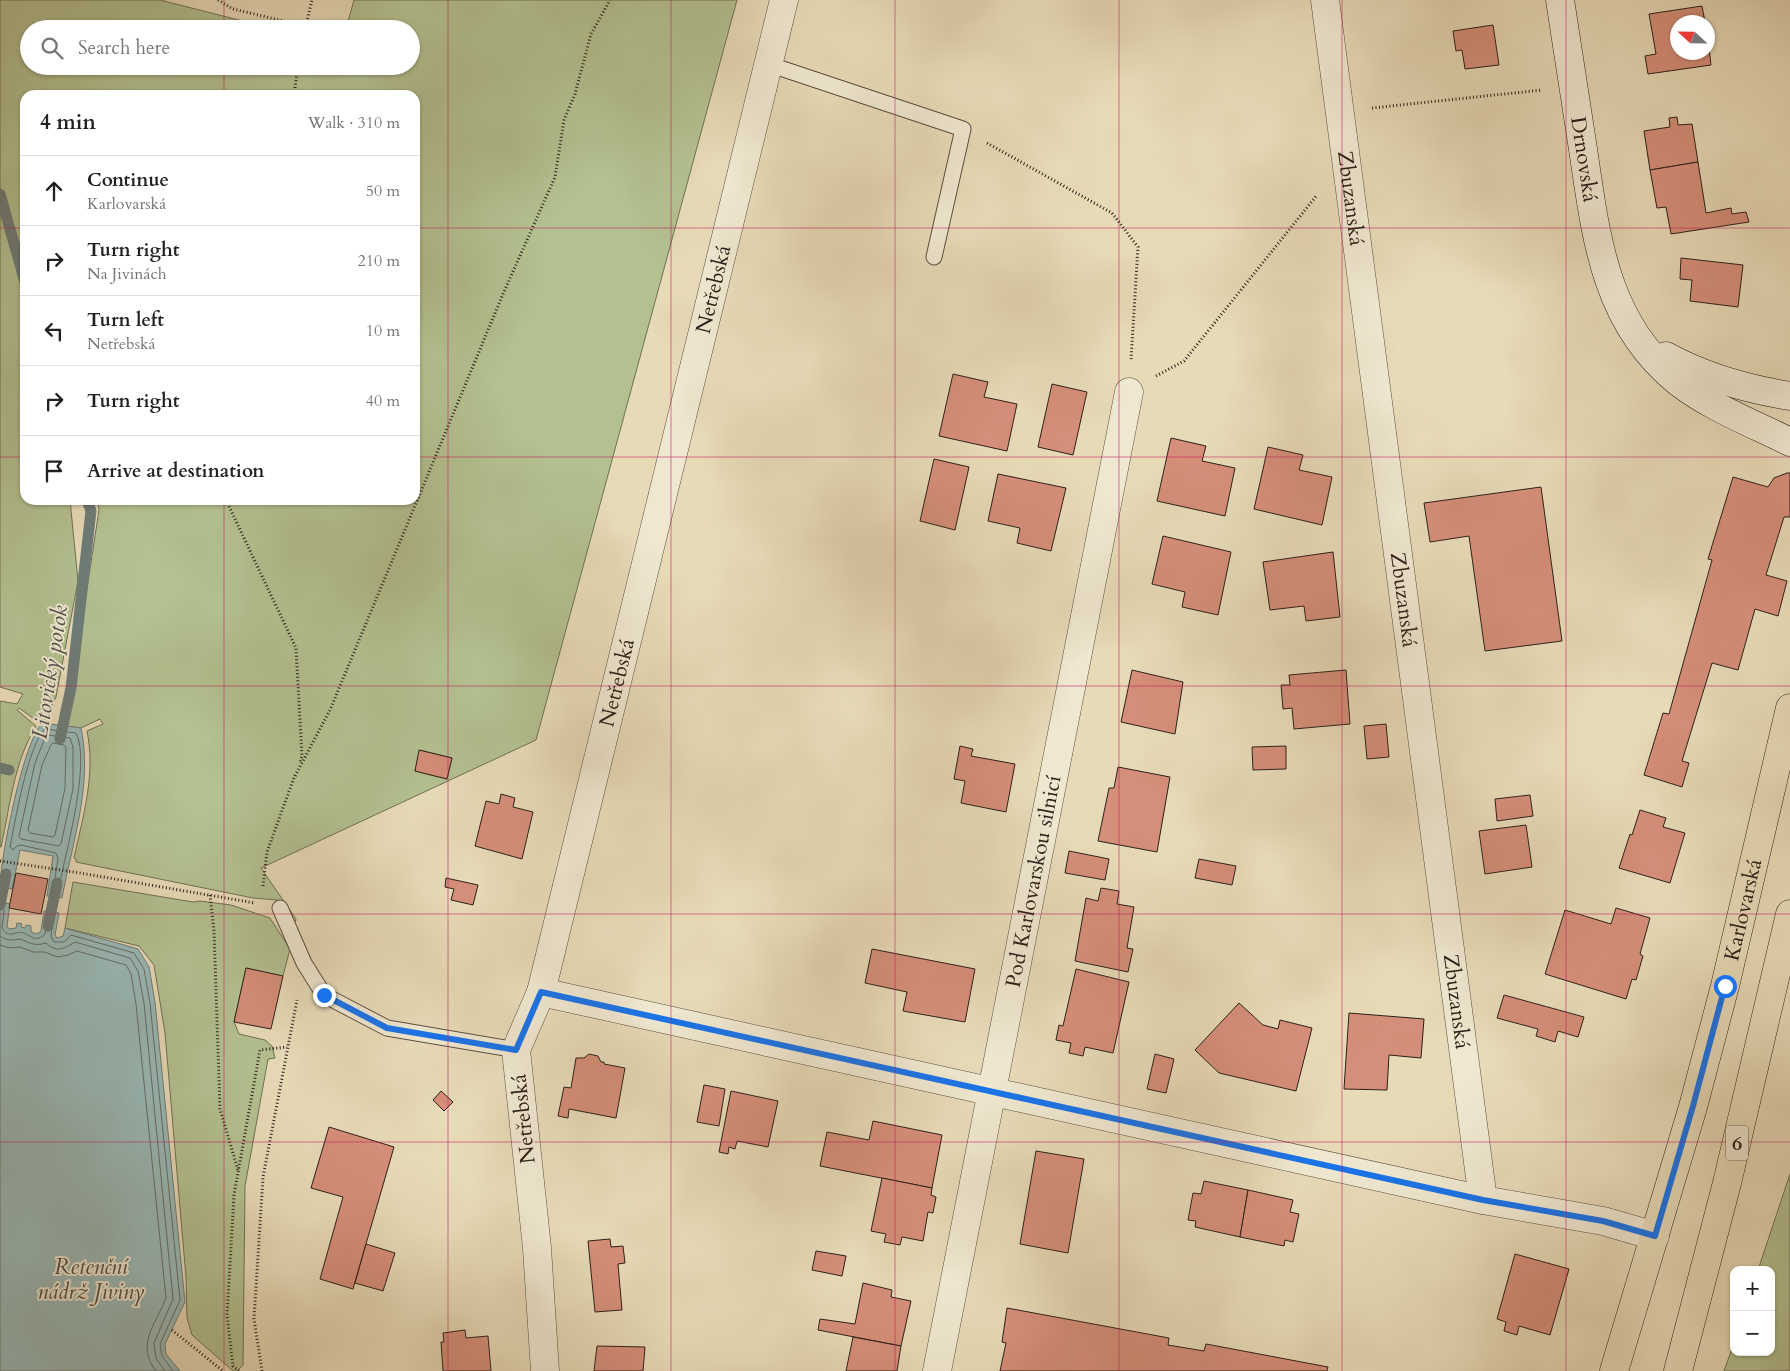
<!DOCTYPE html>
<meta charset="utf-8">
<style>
body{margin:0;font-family:Cardo,serif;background:#f6f6f6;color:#202124}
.controls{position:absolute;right:15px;bottom:15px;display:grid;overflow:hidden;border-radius:10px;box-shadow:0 1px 4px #0004}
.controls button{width:45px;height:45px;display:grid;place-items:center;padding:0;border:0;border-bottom:1px solid #e0e0e0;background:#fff;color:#202124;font:25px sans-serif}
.compass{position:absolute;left:1670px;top:15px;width:45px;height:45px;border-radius:50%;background:#fff;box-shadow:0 1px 4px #0004;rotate:292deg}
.stop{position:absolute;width:15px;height:15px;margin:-11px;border:4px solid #1a73e8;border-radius:50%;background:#fff}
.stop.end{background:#1a73e8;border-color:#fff;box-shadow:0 1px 5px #0008}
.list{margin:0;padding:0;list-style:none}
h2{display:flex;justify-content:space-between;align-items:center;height:65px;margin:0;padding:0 20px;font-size:21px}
h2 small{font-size:16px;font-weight:400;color:#757577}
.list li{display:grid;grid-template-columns:32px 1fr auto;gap:15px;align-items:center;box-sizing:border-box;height:70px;padding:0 20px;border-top:1px solid #e0e0e0}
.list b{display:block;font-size:19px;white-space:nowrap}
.list p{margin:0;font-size:16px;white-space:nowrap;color:#757577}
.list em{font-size:16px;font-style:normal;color:#757577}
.icon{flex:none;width:28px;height:28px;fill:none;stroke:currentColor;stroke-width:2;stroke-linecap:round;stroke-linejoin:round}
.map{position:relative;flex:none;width:1790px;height:1371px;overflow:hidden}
.search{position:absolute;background:#fff;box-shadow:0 1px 4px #0004;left:20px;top:20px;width:400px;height:55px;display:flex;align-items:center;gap:12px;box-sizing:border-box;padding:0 18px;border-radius:28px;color:#757577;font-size:19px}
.panel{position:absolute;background:#fff;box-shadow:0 1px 4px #0004;left:20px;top:90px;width:400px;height:415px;border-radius:15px}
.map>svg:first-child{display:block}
</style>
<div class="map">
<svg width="1790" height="1371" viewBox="0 0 1790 1371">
<rect width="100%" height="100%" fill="#e7dab7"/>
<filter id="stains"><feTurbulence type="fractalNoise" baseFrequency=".004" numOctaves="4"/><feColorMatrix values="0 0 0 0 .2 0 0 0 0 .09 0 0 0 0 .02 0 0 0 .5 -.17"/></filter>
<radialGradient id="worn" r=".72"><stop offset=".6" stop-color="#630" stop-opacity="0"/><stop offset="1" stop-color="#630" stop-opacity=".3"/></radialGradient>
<!-- green -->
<g fill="#b3c090" stroke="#707055" fill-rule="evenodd">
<path d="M0,0H160L274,29H29V66H411V29H346L354,0H737L536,740L261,868L296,919L295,922L277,900L253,898L76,862V859L74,858C83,816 96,774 87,731L103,724L100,719L81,728L66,726L99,510L97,500H415V95H25V500H70L78,581L56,697L43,723L41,724L19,708L17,710L36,726C14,762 10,806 1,847H0V701L17,704L23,694L0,687ZM420,750L452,758L447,779L415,771Z"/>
<path d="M73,882L193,902L200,901L231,905L270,918L290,949L283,976L246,968L234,1022L239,1034L265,1040L272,1046L275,1058L268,1059L245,1186L243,1365L237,1371H233L192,1335L187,1318L186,1277L165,1033L154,965L139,946L65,928Z"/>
<path d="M1790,1174V1371H1724L1734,1343V1352H1771V1270H1758Z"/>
</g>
<!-- water -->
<g fill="#99b9b7" stroke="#6e7c78">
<path d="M43,723L81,728C93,784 72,844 62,898L47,896L53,856L20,850L12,889L0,887C0,860 24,737 43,723Z"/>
<path d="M0,902L10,904L7,926L9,929L16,928L17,923L22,924L21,927L25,928L26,925L31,926V932L37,934L41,931L44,911L59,913L55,935L57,938L63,936L65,928L138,949L149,967L155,1002L185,1302L165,1344L166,1354L180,1371H0Z"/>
</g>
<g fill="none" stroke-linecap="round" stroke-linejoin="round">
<!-- shore -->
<g stroke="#636c68" stroke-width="1">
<path d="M45,729L76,733C91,762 66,852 59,886L57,888L54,885L58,858L56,853L21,845L17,846L13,850L10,847C15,822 28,744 45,729Z"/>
<path d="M48,735L70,738L73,747V789L61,844L59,846L21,839L19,836L35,763L45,738Z"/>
<path d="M53,743L64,745L66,748L65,788L55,835L53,837L30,833L28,830L42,765L51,745Z"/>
<path d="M0,907L4,910L2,928C9,940 15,930 23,933C32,936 36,943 45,934L48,919L51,917L53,920L51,936L54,942H64L71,935L134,953L144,969L150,1003L180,1300L160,1344L162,1356L173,1371"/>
<path d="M0,936C11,944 16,937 23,940C32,944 35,946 46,943C56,953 64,949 75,942L130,958L138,971L144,1003L173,1299L154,1343L156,1358L165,1371"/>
<path d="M0,945L10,948L20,947L33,952H44L58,957L68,955L77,951L126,965L131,974L136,1004L166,1298C156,1324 135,1345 156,1371"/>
</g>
<!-- stream -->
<g stroke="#6e7c78" stroke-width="11">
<path d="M0,194L25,282"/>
<path d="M60,739L71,688L91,511L87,500"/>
<path d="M0,768L9,770"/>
<path d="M0,905L6,874"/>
<path d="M48,926L57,883"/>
</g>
</g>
<!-- building -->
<g fill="#d58e79" stroke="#2d201a">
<path d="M1702,6L1705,22H1678V52H1708V40L1711,65L1648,74L1645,56L1656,54L1649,14Z"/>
<path d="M1493,25L1499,65L1465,69L1462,50L1456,51L1453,31Z"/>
<path d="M1677,117L1678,125L1692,124L1698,162L1650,170L1644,131L1670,127L1669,118Z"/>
<path d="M1698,162L1706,213L1731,208L1732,214L1746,212L1749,222L1671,234L1666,207L1657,208L1650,170Z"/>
<path d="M1681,258L1743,265L1738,307L1690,301L1692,280L1680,279Z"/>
<path d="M953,374L988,382L984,397L1017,404L1007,451L939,436Z"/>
<path d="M1052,384L1087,392L1073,455L1038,447Z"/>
<path d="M1171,438L1206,446L1202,461L1235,468L1225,516L1157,501Z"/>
<path d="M1268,447L1303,455L1299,470L1332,477L1322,525L1254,509Z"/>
<path d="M934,459L969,467L955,530L920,521Z"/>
<path d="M1787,473H1790V517H1784L1766,575L1787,581L1778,616L1755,609L1738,670L1712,663L1682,761L1689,763L1682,787L1644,775L1663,713L1669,714L1712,560L1708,559L1733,477L1768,487L1774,478Z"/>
<path d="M998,474L1066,488L1051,551L1017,543L1020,528L988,521Z"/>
<path d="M1541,487L1562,641L1485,651L1469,536L1430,542L1424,503Z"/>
<path d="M1163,536L1231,552L1218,615L1182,607L1185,592L1152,584Z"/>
<path d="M1333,552L1340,617L1306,621L1304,606L1270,610L1263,562Z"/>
<path d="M1132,670L1183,682L1175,734L1121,722Z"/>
<path d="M1346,670L1350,724L1294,729L1292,708L1283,709L1281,685H1290L1289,675Z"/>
<path d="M1386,724L1389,757L1367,759L1364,726Z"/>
<path d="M960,746L973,749L971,756L1015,764L1006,812L961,803L965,781L954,779Z"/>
<path d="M1286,746V769L1253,770L1252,747Z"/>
<path d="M419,750L452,758L447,779L415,771Z"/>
<path d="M1118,767L1170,777L1157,852L1098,841L1109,788H1114Z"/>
<path d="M501,794L515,798L513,807L533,812L522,859L475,846L486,801L499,804Z"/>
<path d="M1530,795L1533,816L1497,821L1495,799Z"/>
<path d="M1640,810L1666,818L1663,827L1685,833L1670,883L1619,868L1630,834L1632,835Z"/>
<path d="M1526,825L1532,867L1485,874L1479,831Z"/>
<path d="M1069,851L1109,859L1105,880L1065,873Z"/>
<path d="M1199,859L1236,866L1232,885L1195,878Z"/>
<path d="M16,873L48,879L41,914L9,908Z"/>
<path d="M446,878L478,885L473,905L451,900L454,889L445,887Z"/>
<path d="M1101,888L1119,891L1117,904L1134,907L1127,948L1133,949L1128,972L1075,961L1086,898L1098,901Z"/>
<path d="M1616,908L1650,918L1640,954L1643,956L1636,980L1632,979L1626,999L1545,974L1565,910L1611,924Z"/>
<path d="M872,949L975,969L965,1022L903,1011L907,992L865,983Z"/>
<path d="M246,968L283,976L271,1029L234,1022Z"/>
<path d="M1076,969L1129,982L1113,1053L1085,1047L1083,1056L1069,1053L1071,1043L1056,1040L1059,1025L1063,1026Z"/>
<path d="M1504,995L1584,1017L1578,1037L1558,1031L1555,1042L1536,1036L1538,1029L1497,1018Z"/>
<path d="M1239,1003L1263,1025L1278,1029L1280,1020L1312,1028L1296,1091L1219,1073L1195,1050Z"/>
<path d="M1349,1013L1424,1019L1421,1058L1389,1055L1387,1090L1344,1089Z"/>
<path d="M589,1054L598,1056L601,1062H604V1064L625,1068L616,1118L569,1109L568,1118L558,1116L564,1087L571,1088L576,1058H584Z"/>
<path d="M1155,1054L1174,1059L1166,1093L1147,1089Z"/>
<path d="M704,1085L725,1089L719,1126L697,1122Z"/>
<path d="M441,1091L453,1102L444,1111L433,1100Z"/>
<path d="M731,1091L778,1101L768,1147L737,1141L735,1149L729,1147L728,1154L719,1152Z"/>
<path d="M873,1121L942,1135L932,1188L820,1166L827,1132L869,1140Z"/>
<path d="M329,1127L394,1147L353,1289L320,1279L343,1197L311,1188Z"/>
<path d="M1036,1151L1084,1159L1068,1253L1020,1244Z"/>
<path d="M882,1178L932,1188L931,1195L936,1197L933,1213L928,1212L923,1241L902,1237L900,1245L884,1242L886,1234L871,1231Z"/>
<path d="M1204,1181L1248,1190L1240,1237L1195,1227L1196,1221L1188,1220L1193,1193L1201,1194Z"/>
<path d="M1248,1190L1293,1200L1290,1212L1299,1214L1293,1242L1285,1240L1284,1246L1240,1237Z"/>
<path d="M610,1239L611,1247L623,1246L625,1263L618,1264L622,1310L595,1312L588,1241Z"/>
<path d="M366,1244L395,1253L383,1291L355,1283Z"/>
<path d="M816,1251L846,1256L842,1276L812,1270Z"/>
<path d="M1515,1254L1569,1269L1550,1335L1519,1326L1517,1335L1504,1331L1506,1322L1497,1319Z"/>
<path d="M863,1283L892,1290L891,1297L911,1301L901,1346L818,1330L820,1319L855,1324Z"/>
<path d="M1007,1308L1169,1338L1168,1345L1204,1351L1206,1344L1328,1367L1327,1371H1000L1006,1343L1002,1342Z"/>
<path d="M465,1330L466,1338L488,1336L491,1371H443L441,1342H444L443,1333Z"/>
<path d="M853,1337L901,1346L897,1371H846Z"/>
<path d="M597,1346L645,1347L643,1371H594Z"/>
</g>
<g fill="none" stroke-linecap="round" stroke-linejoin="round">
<!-- service casing -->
<g stroke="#5c4e41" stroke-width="17">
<g id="service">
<path d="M768,64L963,129L934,257"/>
<path d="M280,908L304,963L324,995L387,1028L516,1050"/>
</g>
</g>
<!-- minor casing -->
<g stroke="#5c4e41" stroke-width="29">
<g id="minor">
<path id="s1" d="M1325,0L1483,1200"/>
<path d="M541,992L1483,1200L1603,1221L1655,1236"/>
<path id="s2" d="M545,1371L537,1248L516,1050L541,992L784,0"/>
<path id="s3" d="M937,1371L1129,392"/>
</g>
</g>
<!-- secondary casing -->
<g stroke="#2d201a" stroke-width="29">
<g id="secondary">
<path id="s4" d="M1560,0C1568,50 1575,100 1583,149C1596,236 1604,321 1677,381C1708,406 1754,424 1790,442"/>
<path d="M1666,356C1704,377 1747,389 1790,396"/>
</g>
</g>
<!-- primary casing -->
<g stroke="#2d201a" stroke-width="29">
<g id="primary">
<path id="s5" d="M1614,1371L1693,1107L1725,986L1790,708"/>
<path d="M1678,1371L1727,1183L1790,914"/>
</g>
</g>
<!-- path -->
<g stroke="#2d201a" stroke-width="3" stroke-dasharray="1 2.5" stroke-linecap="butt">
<path d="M218,0L233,9L317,29"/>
<path d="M305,29L312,0"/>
<path d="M294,95L298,66"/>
<path d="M1372,108L1542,90"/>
<path d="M987,143L1112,213L1138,247L1131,360"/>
<path d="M1156,376L1184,361L1317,195"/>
<path d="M226,500L296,648L302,756L300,762"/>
<path d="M295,776L330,710L503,294L555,177L564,120L575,94L591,34L610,0"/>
<path d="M0,861L74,872L255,903"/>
<path d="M263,886L267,852L295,775"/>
<path d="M210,895L214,931L220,1109L238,1170"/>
<path d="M172,1330L223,1371"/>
<path d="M239,1371L233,1366L227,1315L234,1195L260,1050L287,1047"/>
<path d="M262,1371L254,1319L263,1177L297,1000"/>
</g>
<!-- service -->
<use href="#service" stroke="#efe7d0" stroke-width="15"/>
<!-- minor -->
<use href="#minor" stroke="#efe7d0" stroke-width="28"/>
<!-- secondary -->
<use href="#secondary" stroke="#efe7d0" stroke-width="28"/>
<!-- primary -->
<use href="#primary" stroke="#e7dab7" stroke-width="28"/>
</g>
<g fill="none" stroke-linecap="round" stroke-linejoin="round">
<!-- route -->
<path stroke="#1a73e8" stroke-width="6" d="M324,995L387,1028L516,1050L541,992L1483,1200L1603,1221L1655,1236L1693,1106L1725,986"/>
</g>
<!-- grid -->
<path fill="none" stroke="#c2185b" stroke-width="1" stroke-opacity="0.55" d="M224,0V29M448,0V1371M671,0V1371M895,0V1371M1119,0V1371M1342,0V1371M1566,0V1371M224,66V95M0,228H25M415,228H1790M0,457H25M415,457H1790M224,500V1371M0,686H1790M0,914H1790M0,1142H1790"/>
<g text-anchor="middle" stroke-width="4" stroke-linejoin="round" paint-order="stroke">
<!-- shield labels -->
<rect fill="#efe7d0" stroke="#675c51" stroke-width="1" x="1726" y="1125.5" width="22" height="35" rx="4"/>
<g font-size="20" font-weight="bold" fill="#2d201a">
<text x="1737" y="1150">6</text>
</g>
<!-- street labels -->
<g font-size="21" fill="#2d201a" stroke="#efe7d0">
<text dy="7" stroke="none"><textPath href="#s4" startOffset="161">Drnovská</textPath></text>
<text dy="7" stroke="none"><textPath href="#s1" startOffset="200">Zbuzanská</textPath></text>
<text dy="7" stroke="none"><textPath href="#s2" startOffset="1109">Netřebská</textPath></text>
<text dy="7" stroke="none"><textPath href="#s1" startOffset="605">Zbuzanská</textPath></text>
<text dy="7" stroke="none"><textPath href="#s2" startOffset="704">Netřebská</textPath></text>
<text dy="7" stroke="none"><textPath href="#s3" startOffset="499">Pod Karlovarskou silnicí</textPath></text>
<text dy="7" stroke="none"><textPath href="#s5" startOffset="479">Karlovarská</textPath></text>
<text dy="7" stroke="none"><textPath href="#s1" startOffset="1010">Zbuzanská</textPath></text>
<text transform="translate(523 1119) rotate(-96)" y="7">Netřebská</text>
</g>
<!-- water labels -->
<g font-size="22" font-style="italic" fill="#4d4e49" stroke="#efe7d0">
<text transform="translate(49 672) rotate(-81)" y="8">Litovický potok</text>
<text x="91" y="1274">Retenční<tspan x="91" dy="25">nádrž Jiviny</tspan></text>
</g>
</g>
<rect width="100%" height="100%" filter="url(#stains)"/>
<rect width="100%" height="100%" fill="url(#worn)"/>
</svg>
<div class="controls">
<button>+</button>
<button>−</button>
</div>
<svg class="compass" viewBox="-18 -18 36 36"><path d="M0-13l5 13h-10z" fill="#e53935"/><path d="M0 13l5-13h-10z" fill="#757577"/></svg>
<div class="stop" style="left:1725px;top:986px"></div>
<div class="stop end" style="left:324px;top:995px"></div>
<div class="search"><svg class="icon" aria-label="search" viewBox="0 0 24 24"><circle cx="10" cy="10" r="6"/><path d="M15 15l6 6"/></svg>Search here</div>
<section class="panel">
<h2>4 min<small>Walk · 310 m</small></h2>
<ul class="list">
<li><svg class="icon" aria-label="ahead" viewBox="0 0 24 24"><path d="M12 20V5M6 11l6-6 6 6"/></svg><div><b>Continue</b><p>Karlovarská</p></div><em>50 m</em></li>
<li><svg class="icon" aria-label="right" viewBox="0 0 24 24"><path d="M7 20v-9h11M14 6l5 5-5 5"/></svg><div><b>Turn right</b><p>Na Jivinách</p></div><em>210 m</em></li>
<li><svg class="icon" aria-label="left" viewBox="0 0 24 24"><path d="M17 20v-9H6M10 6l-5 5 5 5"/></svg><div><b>Turn left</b><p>Netřebská</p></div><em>10 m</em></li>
<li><svg class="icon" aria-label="right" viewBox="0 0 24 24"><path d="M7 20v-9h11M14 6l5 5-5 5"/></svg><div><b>Turn right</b></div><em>40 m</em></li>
<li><svg class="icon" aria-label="arrive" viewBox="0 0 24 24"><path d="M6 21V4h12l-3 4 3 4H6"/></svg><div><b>Arrive at destination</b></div></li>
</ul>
</section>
</div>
